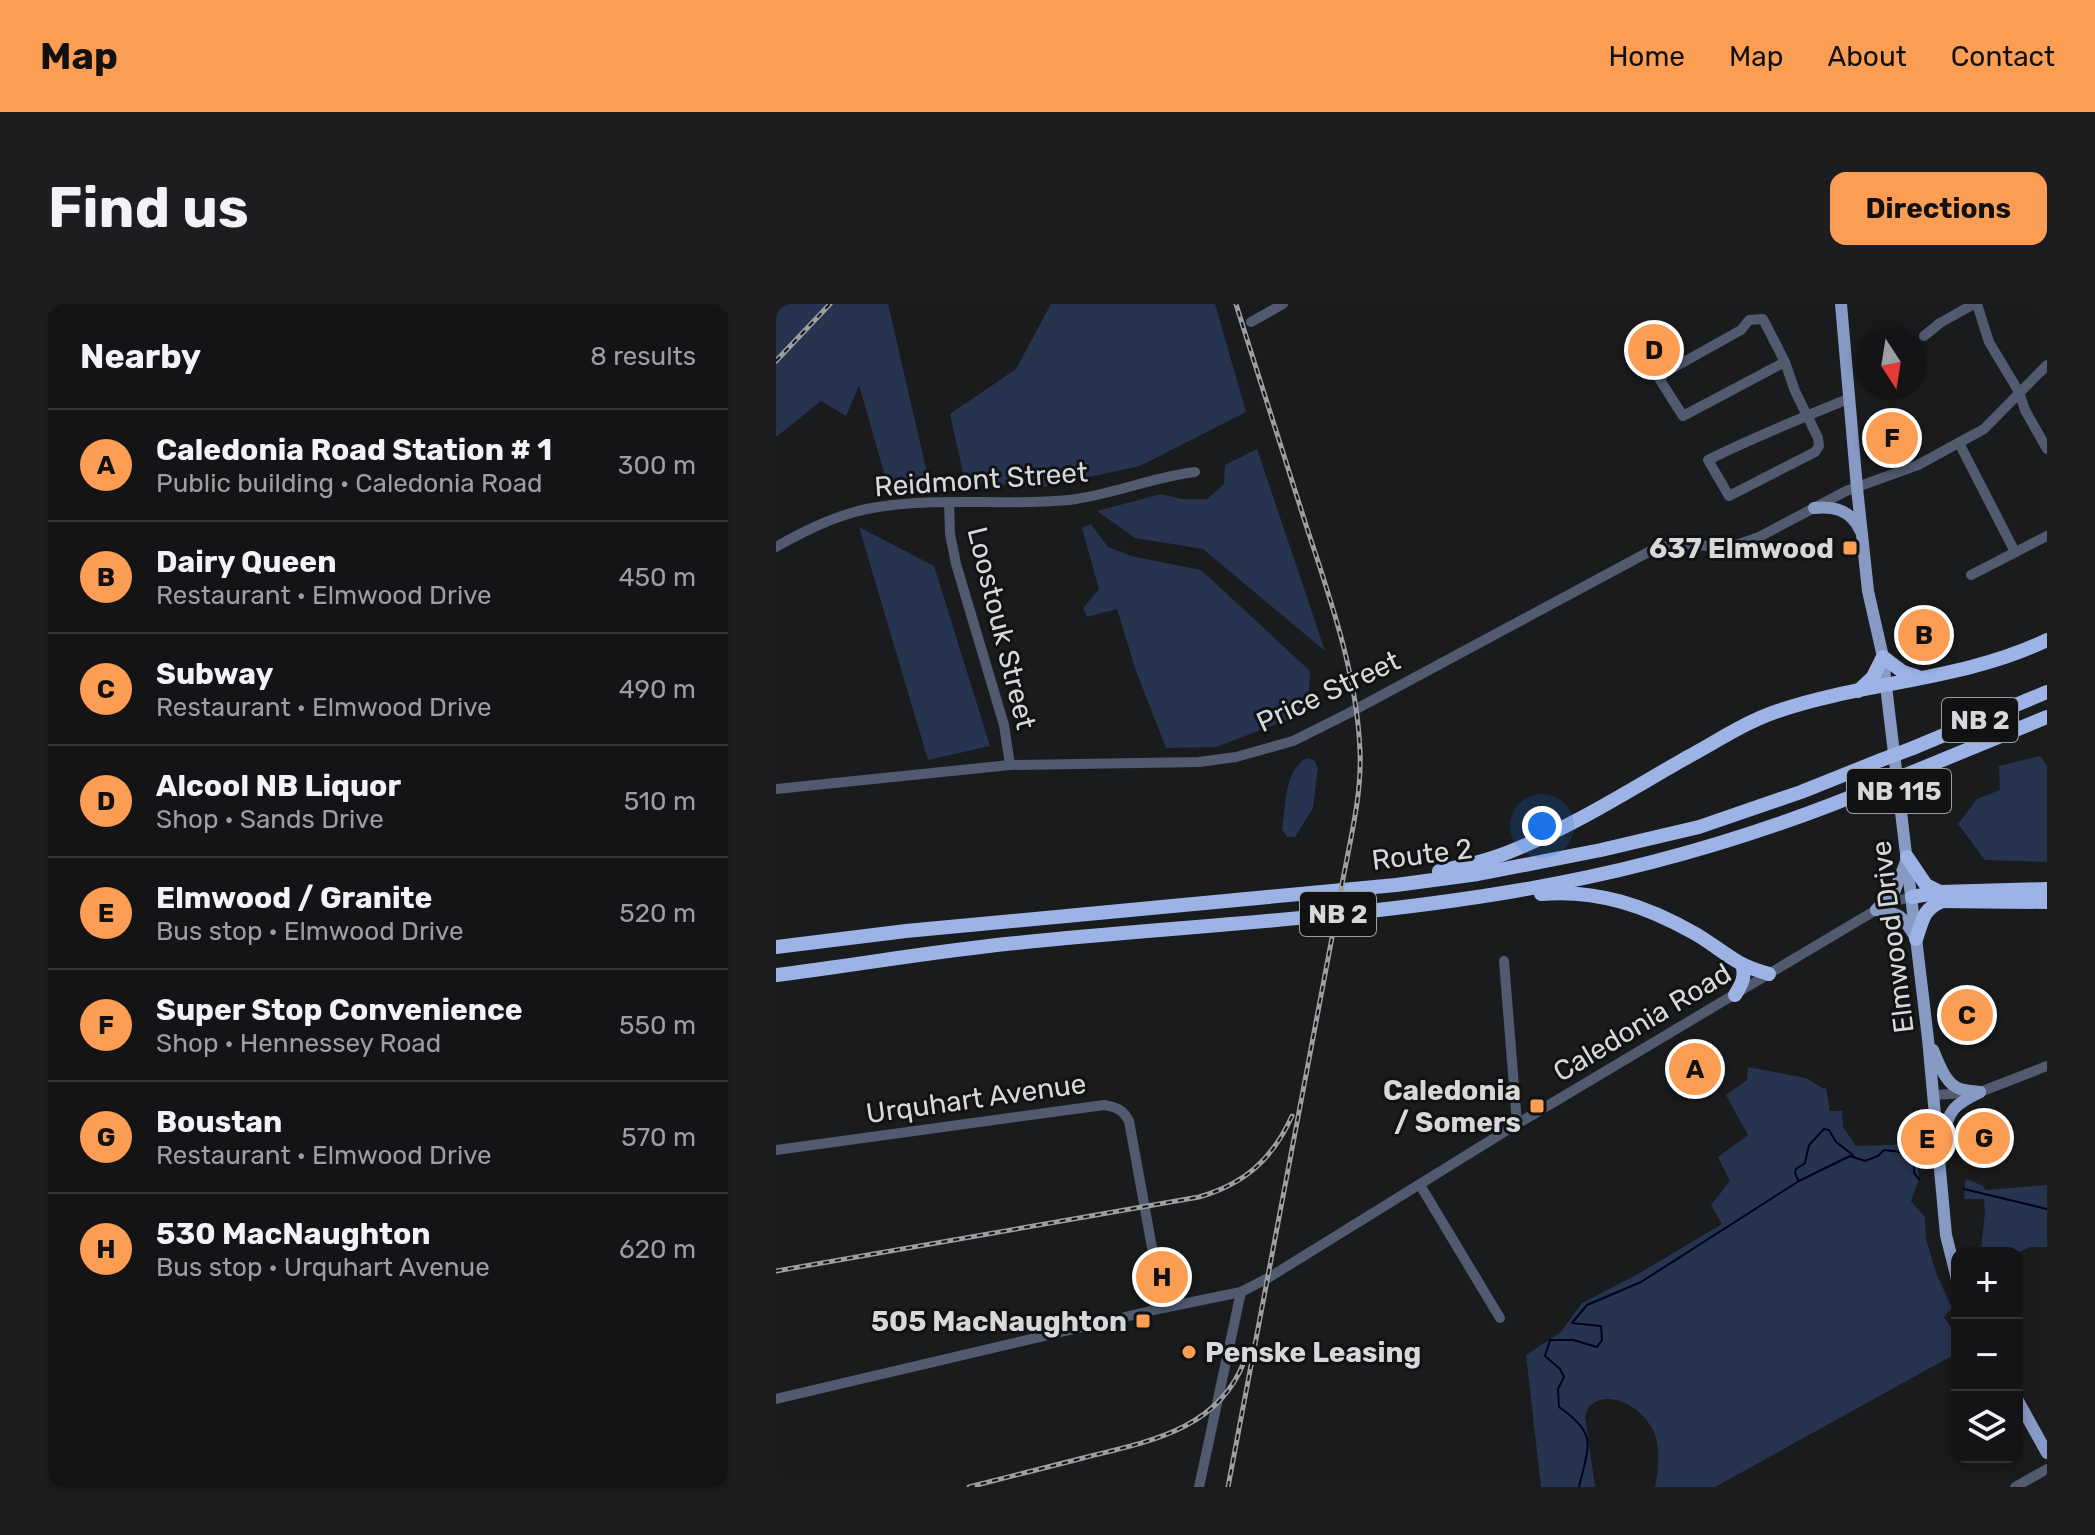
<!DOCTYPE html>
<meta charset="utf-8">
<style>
body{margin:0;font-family:Rubik,sans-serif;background:#1d1d1f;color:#f1f3f6}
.controls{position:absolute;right:24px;bottom:24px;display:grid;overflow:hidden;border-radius:16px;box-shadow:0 4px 12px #0003}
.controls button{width:72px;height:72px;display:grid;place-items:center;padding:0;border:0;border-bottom:2px solid #333335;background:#141416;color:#f1f3f6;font:40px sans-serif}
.compass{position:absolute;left:1079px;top:24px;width:72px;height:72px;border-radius:50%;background:#141416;box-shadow:0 4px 12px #0003;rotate:168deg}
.you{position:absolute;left:766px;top:522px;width:28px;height:28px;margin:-20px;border:6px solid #fff;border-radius:50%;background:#1a73e8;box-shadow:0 0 0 12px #1a73e833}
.badge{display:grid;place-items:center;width:52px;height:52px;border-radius:50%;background:#fc9d54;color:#111;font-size:26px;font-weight:700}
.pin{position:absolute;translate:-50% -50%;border:4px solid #fff;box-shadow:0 2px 8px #0006}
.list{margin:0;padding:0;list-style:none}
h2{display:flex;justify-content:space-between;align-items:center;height:104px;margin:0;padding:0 32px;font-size:34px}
h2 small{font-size:26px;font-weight:400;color:#9d9ea1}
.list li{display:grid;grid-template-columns:52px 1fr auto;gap:24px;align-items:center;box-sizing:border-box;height:112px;padding:0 32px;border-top:2px solid #333335}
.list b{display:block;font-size:30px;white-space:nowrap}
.list p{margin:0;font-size:26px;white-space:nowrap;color:#9d9ea1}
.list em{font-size:26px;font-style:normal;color:#9d9ea1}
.icon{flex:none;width:44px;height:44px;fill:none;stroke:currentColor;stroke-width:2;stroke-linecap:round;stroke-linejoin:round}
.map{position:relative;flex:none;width:1271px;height:1183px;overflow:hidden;border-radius:16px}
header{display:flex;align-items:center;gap:48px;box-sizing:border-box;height:112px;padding:0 40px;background:#fc9d54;color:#111}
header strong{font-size:38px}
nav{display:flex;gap:44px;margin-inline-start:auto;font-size:28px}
.intro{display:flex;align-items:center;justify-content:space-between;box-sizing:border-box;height:192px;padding:0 48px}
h1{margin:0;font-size:56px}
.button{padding:20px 36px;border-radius:16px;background:#fc9d54;color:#111;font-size:28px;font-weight:700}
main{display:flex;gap:48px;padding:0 48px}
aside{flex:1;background:#141416;border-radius:16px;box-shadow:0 4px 12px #0003}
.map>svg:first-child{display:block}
</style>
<header>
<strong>Map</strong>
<nav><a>Home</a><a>Map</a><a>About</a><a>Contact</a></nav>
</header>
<div class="intro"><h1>Find us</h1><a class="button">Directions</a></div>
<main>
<aside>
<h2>Nearby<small>8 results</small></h2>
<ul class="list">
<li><span class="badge">A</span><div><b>Caledonia Road Station # 1</b><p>Public building · Caledonia Road</p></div><em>300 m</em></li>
<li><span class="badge">B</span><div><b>Dairy Queen</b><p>Restaurant · Elmwood Drive</p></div><em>450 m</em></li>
<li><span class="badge">C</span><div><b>Subway</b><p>Restaurant · Elmwood Drive</p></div><em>490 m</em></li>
<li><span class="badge">D</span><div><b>Alcool NB Liquor</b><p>Shop · Sands Drive</p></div><em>510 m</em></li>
<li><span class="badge">E</span><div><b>Elmwood / Granite</b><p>Bus stop · Elmwood Drive</p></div><em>520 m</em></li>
<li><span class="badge">F</span><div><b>Super Stop Convenience</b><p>Shop · Hennessey Road</p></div><em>550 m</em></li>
<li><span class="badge">G</span><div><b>Boustan</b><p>Restaurant · Elmwood Drive</p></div><em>570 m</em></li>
<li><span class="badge">H</span><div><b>530 MacNaughton</b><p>Bus stop · Urquhart Avenue</p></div><em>620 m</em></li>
</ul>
</aside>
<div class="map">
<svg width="1271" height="1183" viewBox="0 0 1271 1183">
<rect width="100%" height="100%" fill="#1a1b1d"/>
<!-- green -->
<g fill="#273450">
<path d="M0,0H112L154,182L113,186L83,81L70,112L45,97L0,133Z"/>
<path d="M275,0H439L470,108L364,162L267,183L189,178L174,110L240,65Z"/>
<path d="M481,145L549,347L427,245L359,234L321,207L385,190L406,195H431L448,180L449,161Z"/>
<path d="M315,220L332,243L355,252L425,266L534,367L532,408L440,443L390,444L360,367L341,305L311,313L307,304L323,285L306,224Z"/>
<path d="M83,223L158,262L214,442L152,456Z"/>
<path d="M1264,452L1271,462V558L1209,556L1182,520L1201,495L1224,486L1223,462Z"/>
<path d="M531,454L538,456L542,464L537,504L519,533H511L506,525C510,503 508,466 531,454Z"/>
<path d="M972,763L1030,774L1046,784H1050L1054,807H1066L1067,823L1080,842L1140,840L1143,875L1135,897L1149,913L1150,935L1160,969L1176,1004L1168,1013L1174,1022L1181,1018V1049L939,1183H879C882,1169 884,1153 881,1138C877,1115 849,1090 824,1096C820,1097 816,1100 813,1102L809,1112L819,1183H765L750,1051L785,1028L806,999L862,970L946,920L935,901L954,877L942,853L972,831L950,791L971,776Z"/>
<path d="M1191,875L1207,882L1210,886L1271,881V943H1255L1240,949H1207L1205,945L1209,909L1208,895H1188L1189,877Z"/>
</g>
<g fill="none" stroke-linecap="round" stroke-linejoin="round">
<!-- stream -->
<g stroke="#00001f" stroke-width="2">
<path d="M1022,876L1019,869L1020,865L1029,859L1033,841L1048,825L1053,826L1060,838L1077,851"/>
<path d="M1188,885L1271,905"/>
<path d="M803,1183C813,1141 822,1130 783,1103L782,1085L788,1073L784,1065L769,1052L774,1036H797L821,1043L826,1036L825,1022L796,1019L811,1001L865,978L1023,877L1074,852L1089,857L1102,852L1108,846L1134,849L1139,853L1138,869L1143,875"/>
</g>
<!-- minor -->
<g stroke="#515a6e" stroke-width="10">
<path d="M1201,0L1213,38L1243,88L1249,106L1271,145"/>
<path d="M475,18L507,0"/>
<path d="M1148,32L1164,19L1198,0"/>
<path d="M1009,58L907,112L884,76L888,69L965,26L973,16L987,15L1009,58L1019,87L1042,134L1043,142L1039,148L953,192L932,156C978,133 1025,114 1072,95"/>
<path d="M1183,139L1239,248"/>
<path d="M173,198L174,230L180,260L228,421L234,461"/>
<path d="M0,243C31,225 66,208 102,203C166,193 230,202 293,196C336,191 376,173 419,168"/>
<path d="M1195,271L1271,232"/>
<path d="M0,485L234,461L423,458L460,453L517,437L571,410L878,245L895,241L910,240L943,243L963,240L983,233L1070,187L1142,161L1208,125L1271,61"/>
<path d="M728,657L741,820"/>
<path d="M1158,791L1204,788L1271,762"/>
<path d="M0,846L328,801C341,803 347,806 353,817L387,1004"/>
<path d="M644,881L724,1014"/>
<path d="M0,1095L387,1004L465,988L492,974L741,820L1100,606L1119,597L1136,593"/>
<path d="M423,1183L465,988"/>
<path d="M1239,1183L1271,1165"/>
</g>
<!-- major -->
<g stroke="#879ac4" stroke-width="12">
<path d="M1065,0L1081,184L1092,287L1107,353L1110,382L1152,735L1170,931L1181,975"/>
<path d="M1038,204C1058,202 1075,206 1084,226"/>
<path d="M1100,606L1119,586L1131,555"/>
<path d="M1100,606C1123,609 1126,611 1138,631"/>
<path d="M1157,746C1163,759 1169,780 1184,785C1190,787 1198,787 1204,788"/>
<path d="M1166,835C1173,806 1177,801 1204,788"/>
<path d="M1241,1095L1271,1149"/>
</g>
<!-- highway -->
<g stroke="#9db3e6" stroke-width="14">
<path d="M1082,387L1097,373L1107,353L1127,368L1142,373"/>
<path d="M1137,444L1271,388"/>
<path d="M1137,468L1271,413"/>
<path d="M1131,553L1150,581L1164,588"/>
<path d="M663,567C687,562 711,557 733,548C796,523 852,487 910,454C940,438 969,418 1002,407C1090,377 1186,377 1271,336"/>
<path d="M765,590C821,585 870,602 918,629C934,638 948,650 964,659C973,664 983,667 993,670"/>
<path d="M1136,593L1164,588L1271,585"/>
<path d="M1160,597L1271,598"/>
<path d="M1140,635C1147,616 1146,606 1166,597"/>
<path d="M0,643L130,627L620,581L702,570L825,546L923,523L1025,488L1105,456"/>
<path d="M0,671C80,661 159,647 240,639C406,622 574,615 739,587C866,566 991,529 1109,479"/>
<path d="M959,691C966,680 970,672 966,660"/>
</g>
<!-- rail casing -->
<g stroke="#9d9ea0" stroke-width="5">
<g id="rail">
<path d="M0,57L54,0"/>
<path d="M0,967L423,893C468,880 496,856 516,812"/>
<path d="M193,1183C231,1173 269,1164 307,1154C370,1138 441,1127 468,1058"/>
<path d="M452,1183L565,586C573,540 586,493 584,447C581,370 554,294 530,221C507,148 483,74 460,0"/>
</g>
</g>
<!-- rail -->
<use href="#rail" stroke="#111214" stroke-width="2" stroke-dasharray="6" stroke-linecap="butt"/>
<!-- highway-bridge -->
<g stroke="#9db3e6" stroke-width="14">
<path d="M1105,456L1137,444"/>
<path d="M1109,479L1137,468"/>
</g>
</g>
<!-- markers -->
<g fill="#fc9d54" stroke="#111214" stroke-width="3">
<rect x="1066" y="236" width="16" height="16" rx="4"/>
<rect x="753" y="794" width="16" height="16" rx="4"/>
<rect x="359" y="1009" width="16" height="16" rx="4"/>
<circle cx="413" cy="1048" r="8"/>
</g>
<g text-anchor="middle" stroke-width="6" stroke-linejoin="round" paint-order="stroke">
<!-- shield labels -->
<g fill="#111214" stroke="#9c9d9f" stroke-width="2">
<rect x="1166" y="394" width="76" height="44" rx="6"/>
<rect x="1071" y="465" width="104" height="44" rx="6"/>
<rect x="524" y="588" width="76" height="44" rx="6"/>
</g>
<g font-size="26" font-weight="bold" fill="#d7d8da">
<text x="1204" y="425">NB 2</text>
<text x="1123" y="496">NB 115</text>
<text x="562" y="619">NB 2</text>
</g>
<!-- street labels -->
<g font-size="28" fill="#d7d8da" stroke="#111214">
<text transform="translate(205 175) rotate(-4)" y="10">Reidmont Street</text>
<text transform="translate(226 324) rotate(76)" y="10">Loostouk Street</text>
<text transform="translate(552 387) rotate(-25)" y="10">Price Street</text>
<text transform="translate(646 550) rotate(-7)" y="10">Route 2</text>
<text transform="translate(1116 633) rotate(-97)" y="10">Elmwood Drive</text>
<text transform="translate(866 718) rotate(-31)" y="10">Caledonia Road</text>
<text transform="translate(200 794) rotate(-8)" y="10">Urquhart Avenue</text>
</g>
<!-- poi labels -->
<g font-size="28" font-weight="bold" fill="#d7d8da" stroke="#111214" text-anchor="end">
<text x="1058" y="254">637 Elmwood</text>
<text x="745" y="796">Caledonia<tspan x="745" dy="32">/ Somers</tspan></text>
<text x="351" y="1027">505 MacNaughton</text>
<text x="429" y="1058" text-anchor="start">Penske Leasing</text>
</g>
</g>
</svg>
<div class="controls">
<button>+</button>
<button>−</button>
<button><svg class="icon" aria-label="layers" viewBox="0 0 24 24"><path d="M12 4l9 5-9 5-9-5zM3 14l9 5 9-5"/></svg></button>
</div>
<svg class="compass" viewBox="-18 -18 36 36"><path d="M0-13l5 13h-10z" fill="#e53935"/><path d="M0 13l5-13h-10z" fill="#9d9ea1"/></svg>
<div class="you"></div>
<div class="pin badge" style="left:919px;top:765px">A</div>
<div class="pin badge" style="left:1148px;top:331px">B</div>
<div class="pin badge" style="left:1191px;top:711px">C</div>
<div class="pin badge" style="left:878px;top:46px">D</div>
<div class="pin badge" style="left:1151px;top:835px">E</div>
<div class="pin badge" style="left:1116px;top:134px">F</div>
<div class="pin badge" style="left:1208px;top:834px">G</div>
<div class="pin badge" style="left:386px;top:973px">H</div>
</div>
</main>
